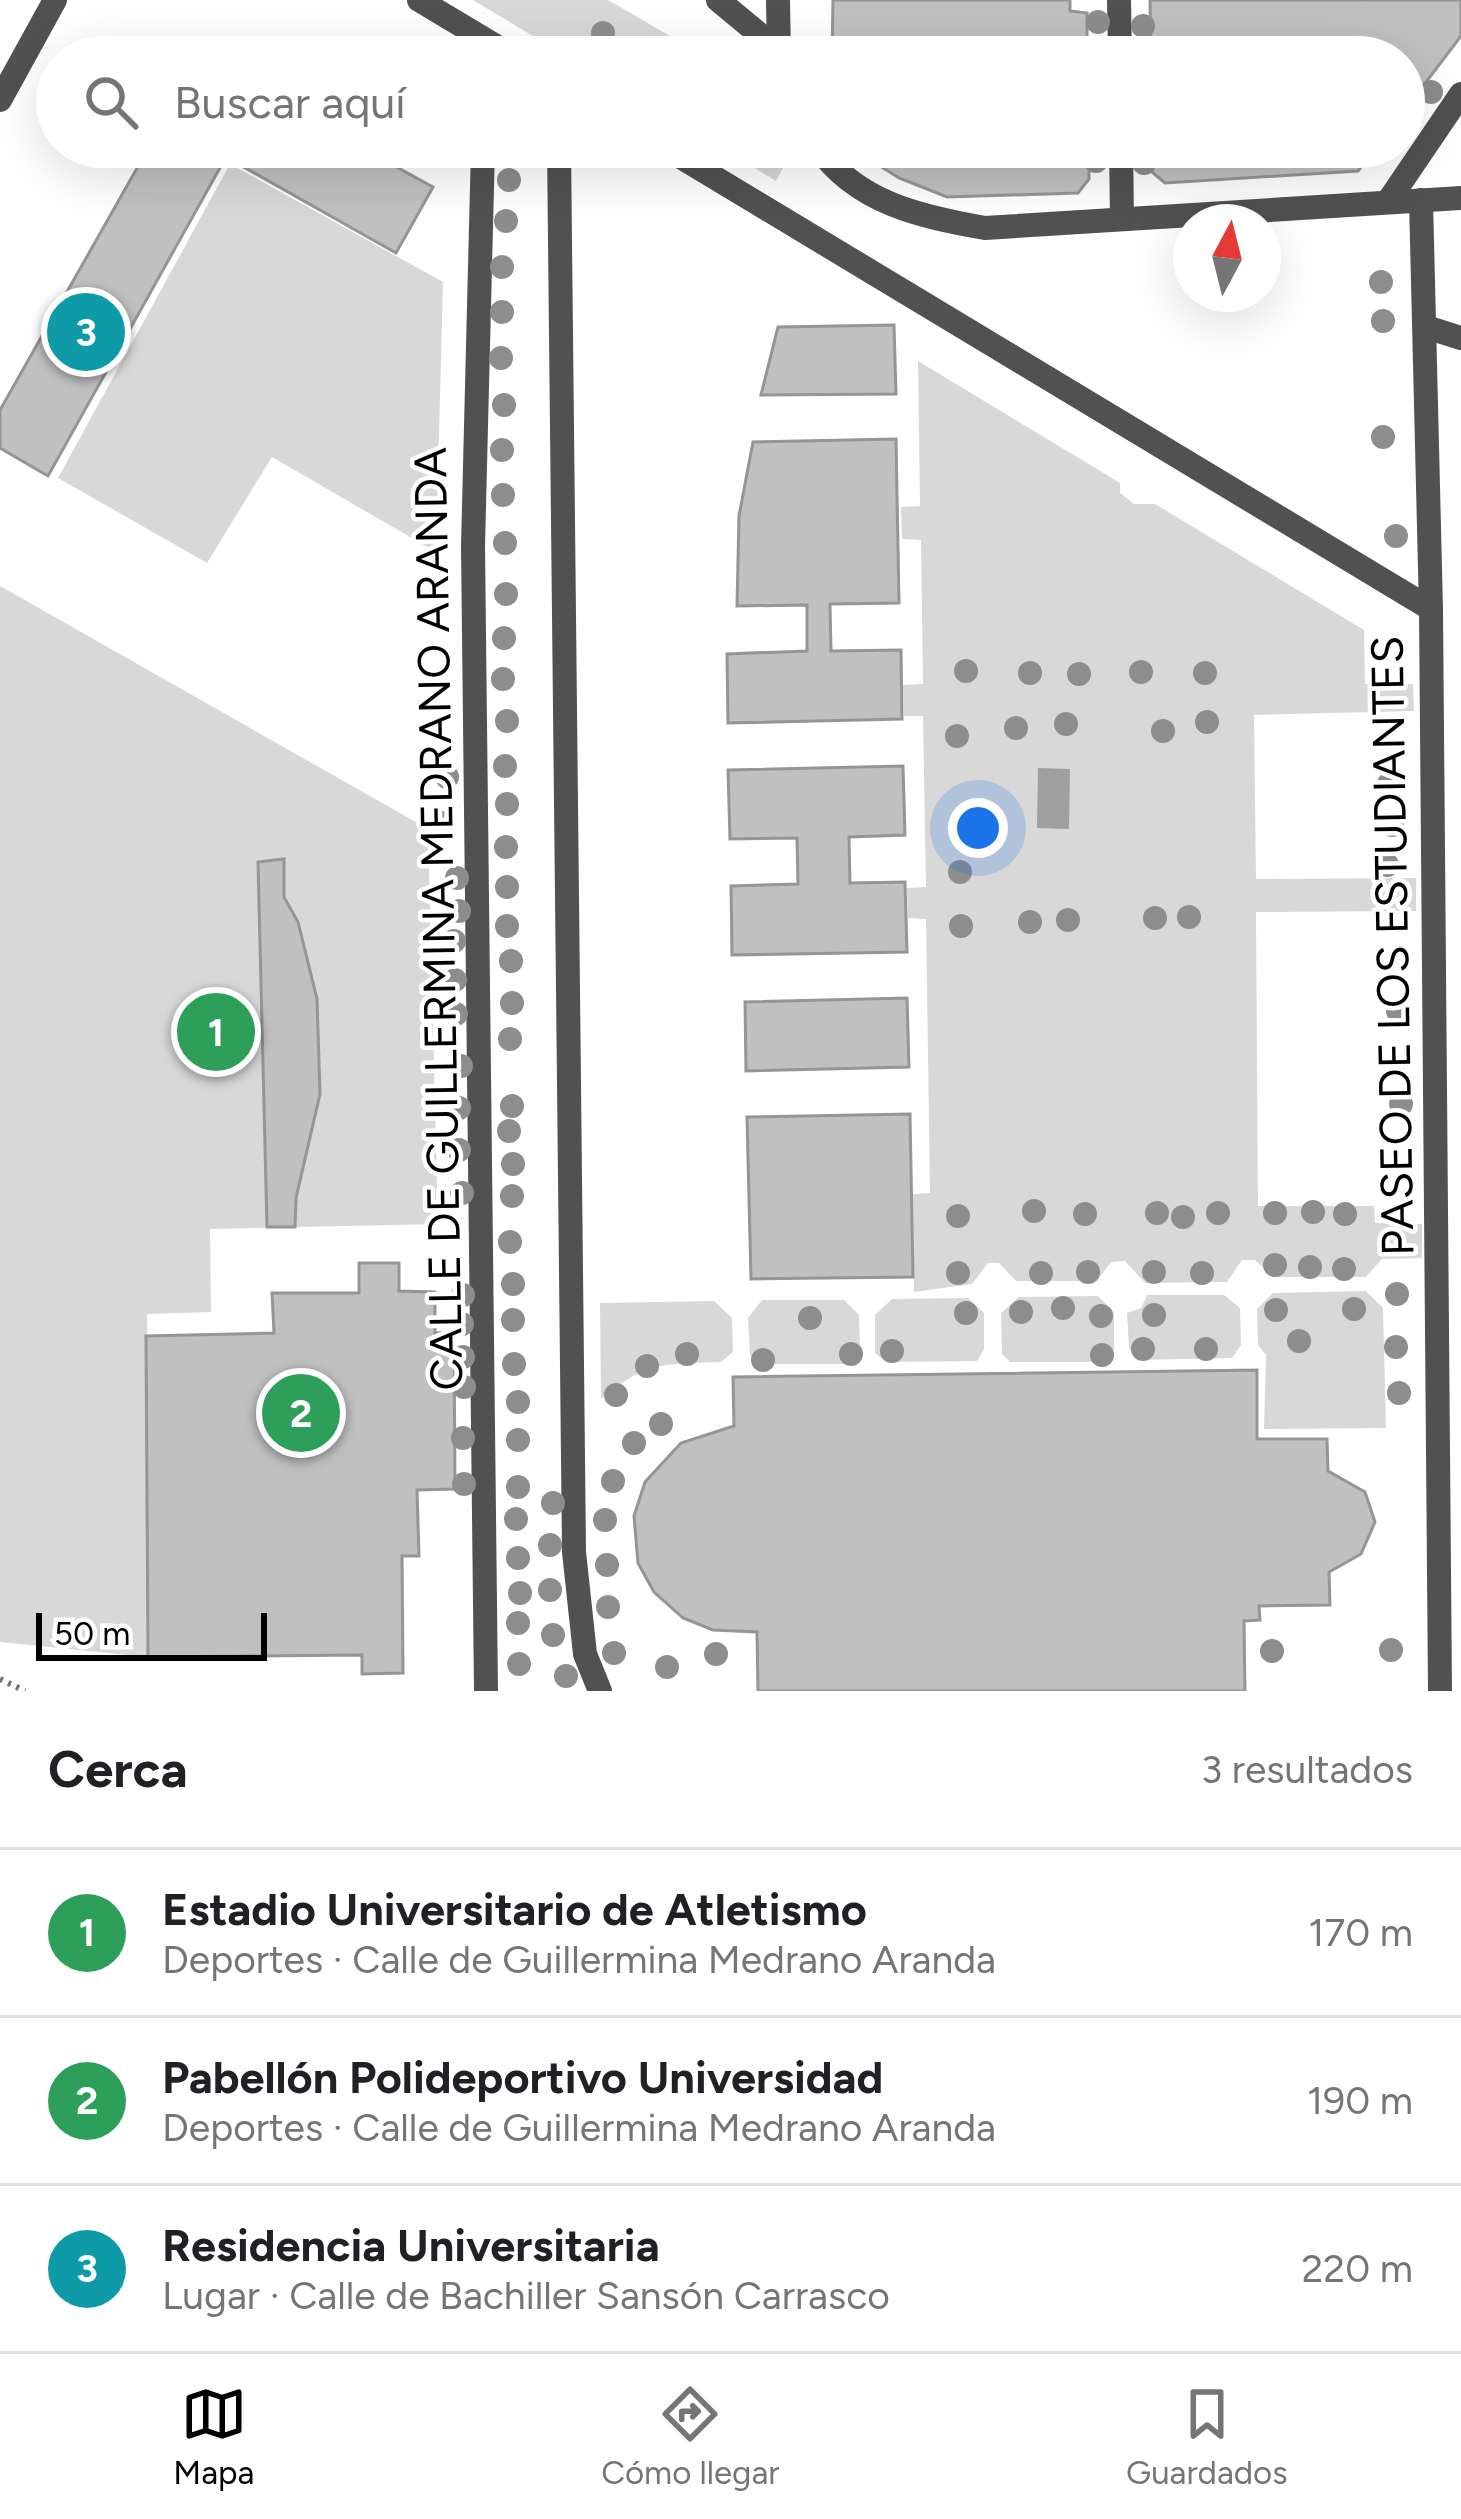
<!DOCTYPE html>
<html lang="es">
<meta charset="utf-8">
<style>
body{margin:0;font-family:Figtree,sans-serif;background:#f2f2f2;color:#202124}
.compass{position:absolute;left:1173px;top:204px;width:108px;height:108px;border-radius:50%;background:#fff;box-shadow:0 12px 48px #0002;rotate:7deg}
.scale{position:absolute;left:36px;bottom:30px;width:231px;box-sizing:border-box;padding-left:12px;border:6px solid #000;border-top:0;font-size:33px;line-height:42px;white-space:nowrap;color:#000;-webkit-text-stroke:9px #fff;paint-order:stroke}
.you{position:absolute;left:978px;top:828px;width:42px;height:42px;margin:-30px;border:9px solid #fff;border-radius:50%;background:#1a73e8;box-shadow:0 0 0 18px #1a73e833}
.badge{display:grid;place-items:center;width:78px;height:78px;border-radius:50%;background:#000;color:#fff;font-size:39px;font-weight:700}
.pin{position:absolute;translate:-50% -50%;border:6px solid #fff;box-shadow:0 3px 12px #0006}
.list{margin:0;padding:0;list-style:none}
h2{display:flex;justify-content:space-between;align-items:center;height:156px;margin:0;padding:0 48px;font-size:51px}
h2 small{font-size:39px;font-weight:400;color:#757577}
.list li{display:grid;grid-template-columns:78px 1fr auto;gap:36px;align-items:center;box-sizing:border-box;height:168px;padding:0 48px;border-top:3px solid #e0e0e0}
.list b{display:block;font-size:45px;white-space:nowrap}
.list p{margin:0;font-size:39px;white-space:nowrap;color:#757577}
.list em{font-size:39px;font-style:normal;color:#757577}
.icon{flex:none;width:66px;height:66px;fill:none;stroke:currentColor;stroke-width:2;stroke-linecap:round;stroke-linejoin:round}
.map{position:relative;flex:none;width:1461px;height:1691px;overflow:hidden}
.search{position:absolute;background:#fff;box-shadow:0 12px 48px #0002;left:36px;right:36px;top:36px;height:132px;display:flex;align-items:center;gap:30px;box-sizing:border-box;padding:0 42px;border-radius:66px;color:#757577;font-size:45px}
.sheet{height:660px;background:#fff}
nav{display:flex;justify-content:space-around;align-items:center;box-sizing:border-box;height:168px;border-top:3px solid #e0e0e0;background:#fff;font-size:33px;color:#757577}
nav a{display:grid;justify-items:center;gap:6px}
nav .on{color:#000}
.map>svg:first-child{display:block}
</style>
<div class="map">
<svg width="1461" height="1691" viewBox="0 0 1461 1691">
<rect width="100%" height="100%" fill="#fff"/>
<!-- green -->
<g fill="#d8d8d8">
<path d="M473,0H608L706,57H568Z"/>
<path d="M720,147H773L784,166L776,181Z"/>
<path d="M230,164L443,282L436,552L272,457L207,563L58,478Z"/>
<path d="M918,361L1120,483V493L1134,504H1155L1364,630L1365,684H1413L1414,711L1254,715L1256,879L1416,878V911L1256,912L1258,1206H1374L1375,1223L1422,1224V1258L1382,1259L1366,1277H1273L1255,1260H1242L1227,1282L1145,1283L1125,1261L1111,1262L1097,1281H1016L999,1263H988L972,1284L914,1292L913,1194L930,1193L926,919L908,918L907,888L926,887L923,716H904L903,685L923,684L921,540L902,539L901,507L920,506Z"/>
<path d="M0,586L428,829L438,1224L210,1229L211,1312L147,1314L148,1657L0,1642Z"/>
<path d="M1366,1291L1383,1308L1386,1428L1264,1429L1266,1355L1258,1345L1257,1309L1273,1293Z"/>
<path d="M1147,1295H1224L1240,1308L1241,1345L1232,1358L1137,1360L1129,1349L1127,1313L1141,1308Z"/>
<path d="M1098,1296L1114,1312V1350L1104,1362H1010L1002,1354L1001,1313L1019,1297Z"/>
<path d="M968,1298L984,1313V1349L977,1361L886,1362L875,1353V1315L892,1299Z"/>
<path d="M762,1300H844L859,1315L860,1352L848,1364H756L750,1355L748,1318Z"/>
<path d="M714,1301L732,1318L733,1352L721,1362C666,1364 645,1361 601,1399L600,1303Z"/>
</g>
<!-- water -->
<path fill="#9f9f9f" d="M1038,768L1070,769L1069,829L1037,828Z"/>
<!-- building -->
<g fill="#c0c0c0" stroke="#959595" stroke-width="3">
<path d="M833,0H1070V11L1087,13V57H832Z"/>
<path d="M1150,0H1461V36L1404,111V57H1151Z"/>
<path d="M149,147H360L433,187L396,253L226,157L48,476L0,448V410Z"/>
<path d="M850,147H1089V179L1078,193L947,197L899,178Z"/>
<path d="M1151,147H1377L1358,171L1165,183L1152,172Z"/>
<path d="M894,325L896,394L761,395L778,327Z"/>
<path d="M896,439L899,603L830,604L831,651L901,650L902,719L728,723L727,654L807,651V605L737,606L739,516L753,442Z"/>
<path d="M903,766L905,835L849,837L850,883L905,882L907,952L732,955L731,886L798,884L797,838L730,839L728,770Z"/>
<path d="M284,859V897L298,922L317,999L320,1094L296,1198L295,1227H267L258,862Z"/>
<path d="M907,998L909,1067L746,1071L745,1002Z"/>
<path d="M910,1114L913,1277L751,1279L747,1117Z"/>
<path d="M359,1263H399V1291L435,1292V1333L454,1332L455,1489L417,1490L419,1556H402L403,1673L362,1674V1655L148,1657L146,1336L274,1333L272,1293H359Z"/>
<path d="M1257,1370V1439H1327L1328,1471L1365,1492L1375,1522L1361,1554L1329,1572L1330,1605L1259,1606L1260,1620L1244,1621L1245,1691H758L757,1632L713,1630L683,1618L654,1592L638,1563L634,1516L645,1482L681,1443L734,1426L733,1377Z"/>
</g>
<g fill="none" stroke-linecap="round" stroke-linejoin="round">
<!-- path -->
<path stroke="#737373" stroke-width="6" stroke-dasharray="3 6" stroke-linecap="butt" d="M0,1679L25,1691"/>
<!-- street -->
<g stroke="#515151" stroke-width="24">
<path d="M419,0L514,57"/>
<path d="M718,0L776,48"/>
<path d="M778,0L779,55"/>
<path d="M1119,0L1120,57"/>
<path d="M0,100L55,0"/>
<path d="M483,147L473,546L486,1691"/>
<path d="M559,147L574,1552L585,1654L600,1691"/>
<path d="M664,147L1431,609"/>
<path d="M818,147C856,203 922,217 985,228L1461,198"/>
<path d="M1121,147L1122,219"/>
<path d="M1389,200L1461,94"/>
<path d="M1421,200L1431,609L1440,1691"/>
<path d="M1426,327L1461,338"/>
</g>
</g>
<!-- trees -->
<g fill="#8d8d8d">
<circle cx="1098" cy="22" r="12"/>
<circle cx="1143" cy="26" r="12"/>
<circle cx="603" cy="33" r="12"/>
<circle cx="1431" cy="92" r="12"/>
<circle cx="1096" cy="161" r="12"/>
<circle cx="1144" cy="163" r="12"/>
<circle cx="509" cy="180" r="12"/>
<circle cx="506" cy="221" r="12"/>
<circle cx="502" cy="267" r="12"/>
<circle cx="1381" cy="282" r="12"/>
<circle cx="502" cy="312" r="12"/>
<circle cx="1383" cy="321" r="12"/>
<circle cx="501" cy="358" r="12"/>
<circle cx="504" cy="405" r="12"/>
<circle cx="1383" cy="437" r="12"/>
<circle cx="502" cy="450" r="12"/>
<circle cx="503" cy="495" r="12"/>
<circle cx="1396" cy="536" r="12"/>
<circle cx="505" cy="543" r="12"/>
<circle cx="506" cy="594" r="12"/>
<circle cx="504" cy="638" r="12"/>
<circle cx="966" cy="671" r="12"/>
<circle cx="1141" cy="672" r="12"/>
<circle cx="1030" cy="673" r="12"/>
<circle cx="1205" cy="673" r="12"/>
<circle cx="1079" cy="674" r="12"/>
<circle cx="503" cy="679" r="12"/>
<circle cx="507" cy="721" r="12"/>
<circle cx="1207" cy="722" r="12"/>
<circle cx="1066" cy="724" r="12"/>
<circle cx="1016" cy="728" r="12"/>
<circle cx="1163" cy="731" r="12"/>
<circle cx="957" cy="736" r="12"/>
<circle cx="505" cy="766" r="12"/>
<circle cx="447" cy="777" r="12"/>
<circle cx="1389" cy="784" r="12"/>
<circle cx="507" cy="804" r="12"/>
<circle cx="443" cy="823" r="12"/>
<circle cx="1392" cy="825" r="12"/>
<circle cx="506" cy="847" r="12"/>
<circle cx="1387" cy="865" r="12"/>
<circle cx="960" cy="872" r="12"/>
<circle cx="457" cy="878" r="12"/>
<circle cx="507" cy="887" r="12"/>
<circle cx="459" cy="911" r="12"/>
<circle cx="1189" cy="917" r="12"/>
<circle cx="1155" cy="918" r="12"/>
<circle cx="1068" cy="920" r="12"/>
<circle cx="1030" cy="922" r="12"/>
<circle cx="507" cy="926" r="12"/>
<circle cx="961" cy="926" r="12"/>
<circle cx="454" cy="941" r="12"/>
<circle cx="511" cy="961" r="12"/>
<circle cx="455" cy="980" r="12"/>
<circle cx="512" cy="1003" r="12"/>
<circle cx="1398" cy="1011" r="12"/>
<circle cx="456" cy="1014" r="12"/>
<circle cx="510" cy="1039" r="12"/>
<circle cx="461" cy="1066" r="12"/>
<circle cx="1401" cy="1104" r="12"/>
<circle cx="512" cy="1106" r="12"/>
<circle cx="459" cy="1108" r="12"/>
<circle cx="509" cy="1131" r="12"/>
<circle cx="459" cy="1150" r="12"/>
<circle cx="513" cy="1164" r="12"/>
<circle cx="462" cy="1193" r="12"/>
<circle cx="512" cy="1196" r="12"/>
<circle cx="1034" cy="1211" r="12"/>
<circle cx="1313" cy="1212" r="12"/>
<circle cx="1157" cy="1213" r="12"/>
<circle cx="1218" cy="1213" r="12"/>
<circle cx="1275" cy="1213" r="12"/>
<circle cx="1085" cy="1214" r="12"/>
<circle cx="1345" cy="1214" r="12"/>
<circle cx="958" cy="1216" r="12"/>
<circle cx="1183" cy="1217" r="12"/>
<circle cx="510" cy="1242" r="12"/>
<circle cx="1275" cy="1265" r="12"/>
<circle cx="1310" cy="1267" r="12"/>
<circle cx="1344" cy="1269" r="12"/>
<circle cx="1088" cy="1272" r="12"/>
<circle cx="1154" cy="1272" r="12"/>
<circle cx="958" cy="1273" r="12"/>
<circle cx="1041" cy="1273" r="12"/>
<circle cx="1202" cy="1273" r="12"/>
<circle cx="513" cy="1284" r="12"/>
<circle cx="1397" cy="1294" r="12"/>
<circle cx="463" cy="1295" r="12"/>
<circle cx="1063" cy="1308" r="12"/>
<circle cx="1354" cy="1309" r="12"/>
<circle cx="1276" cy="1310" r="12"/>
<circle cx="1021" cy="1312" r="12"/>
<circle cx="966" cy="1313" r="12"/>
<circle cx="1154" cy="1315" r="12"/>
<circle cx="1101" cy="1316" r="12"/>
<circle cx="810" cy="1318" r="12"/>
<circle cx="513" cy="1320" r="12"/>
<circle cx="462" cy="1324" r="12"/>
<circle cx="1299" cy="1341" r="12"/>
<circle cx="1396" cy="1347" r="12"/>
<circle cx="1143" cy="1349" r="12"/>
<circle cx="1206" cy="1349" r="12"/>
<circle cx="892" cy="1351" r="12"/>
<circle cx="687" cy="1354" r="12"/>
<circle cx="851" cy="1354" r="12"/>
<circle cx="1102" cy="1355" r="12"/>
<circle cx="463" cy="1357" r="12"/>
<circle cx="763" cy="1360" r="12"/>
<circle cx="514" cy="1364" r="12"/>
<circle cx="647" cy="1366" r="12"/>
<circle cx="464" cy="1387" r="12"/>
<circle cx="1399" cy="1393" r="12"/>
<circle cx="616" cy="1395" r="12"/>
<circle cx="518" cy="1402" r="12"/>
<circle cx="661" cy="1424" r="12"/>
<circle cx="463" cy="1438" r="12"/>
<circle cx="518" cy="1440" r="12"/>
<circle cx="634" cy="1443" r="12"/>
<circle cx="613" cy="1481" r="12"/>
<circle cx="464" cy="1484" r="12"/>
<circle cx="518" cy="1487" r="12"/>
<circle cx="553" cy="1503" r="12"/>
<circle cx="516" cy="1519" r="12"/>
<circle cx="605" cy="1520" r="12"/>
<circle cx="550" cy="1545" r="12"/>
<circle cx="518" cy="1558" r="12"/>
<circle cx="607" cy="1565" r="12"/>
<circle cx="550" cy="1590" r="12"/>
<circle cx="520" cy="1593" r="12"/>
<circle cx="608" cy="1607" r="12"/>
<circle cx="518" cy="1623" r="12"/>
<circle cx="553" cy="1635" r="12"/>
<circle cx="1391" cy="1650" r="12"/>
<circle cx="1272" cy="1651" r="12"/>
<circle cx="614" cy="1653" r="12"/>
<circle cx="716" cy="1654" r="12"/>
<circle cx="519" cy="1664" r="12"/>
<circle cx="667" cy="1667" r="12"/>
<circle cx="566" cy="1676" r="12"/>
</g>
<g text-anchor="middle" stroke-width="9" stroke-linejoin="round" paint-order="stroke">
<!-- street labels -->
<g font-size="45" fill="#000" stroke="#fff">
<text transform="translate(438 919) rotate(-91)" y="16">CALLE DE GUILLERMINA MEDRANO ARANDA</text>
<text transform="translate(1392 946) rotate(-91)" y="16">PASEO DE LOS ESTUDIANTES</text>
</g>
</g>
</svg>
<svg class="compass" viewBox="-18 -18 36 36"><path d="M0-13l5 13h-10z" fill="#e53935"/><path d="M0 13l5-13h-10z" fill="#757577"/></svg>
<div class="scale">50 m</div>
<div class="you"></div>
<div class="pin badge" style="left:216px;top:1032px;background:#2e9e5b">1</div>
<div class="pin badge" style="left:301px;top:1413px;background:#2e9e5b">2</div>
<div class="pin badge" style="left:86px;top:332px;background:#0f9aa8">3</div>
<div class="search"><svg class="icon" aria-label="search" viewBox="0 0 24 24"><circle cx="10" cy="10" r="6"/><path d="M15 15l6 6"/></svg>Buscar aquí</div>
</div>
<section class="sheet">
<h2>Cerca<small>3 resultados</small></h2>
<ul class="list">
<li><span class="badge" style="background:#2e9e5b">1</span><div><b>Estadio Universitario de Atletismo</b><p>Deportes · Calle de Guillermina Medrano Aranda</p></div><em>170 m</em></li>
<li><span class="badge" style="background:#2e9e5b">2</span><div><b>Pabellón Polideportivo Universidad</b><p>Deportes · Calle de Guillermina Medrano Aranda</p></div><em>190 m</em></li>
<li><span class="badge" style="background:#0f9aa8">3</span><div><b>Residencia Universitaria</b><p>Lugar · Calle de Bachiller Sansón Carrasco</p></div><em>220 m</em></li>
</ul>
</section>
<nav>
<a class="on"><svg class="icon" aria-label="map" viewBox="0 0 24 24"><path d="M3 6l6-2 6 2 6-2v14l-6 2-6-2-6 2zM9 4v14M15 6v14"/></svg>Mapa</a>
<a><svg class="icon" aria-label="directions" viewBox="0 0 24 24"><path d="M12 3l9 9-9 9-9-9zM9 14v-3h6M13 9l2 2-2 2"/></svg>Cómo llegar</a>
<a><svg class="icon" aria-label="saved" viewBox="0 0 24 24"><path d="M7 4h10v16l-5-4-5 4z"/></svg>Guardados</a>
</nav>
